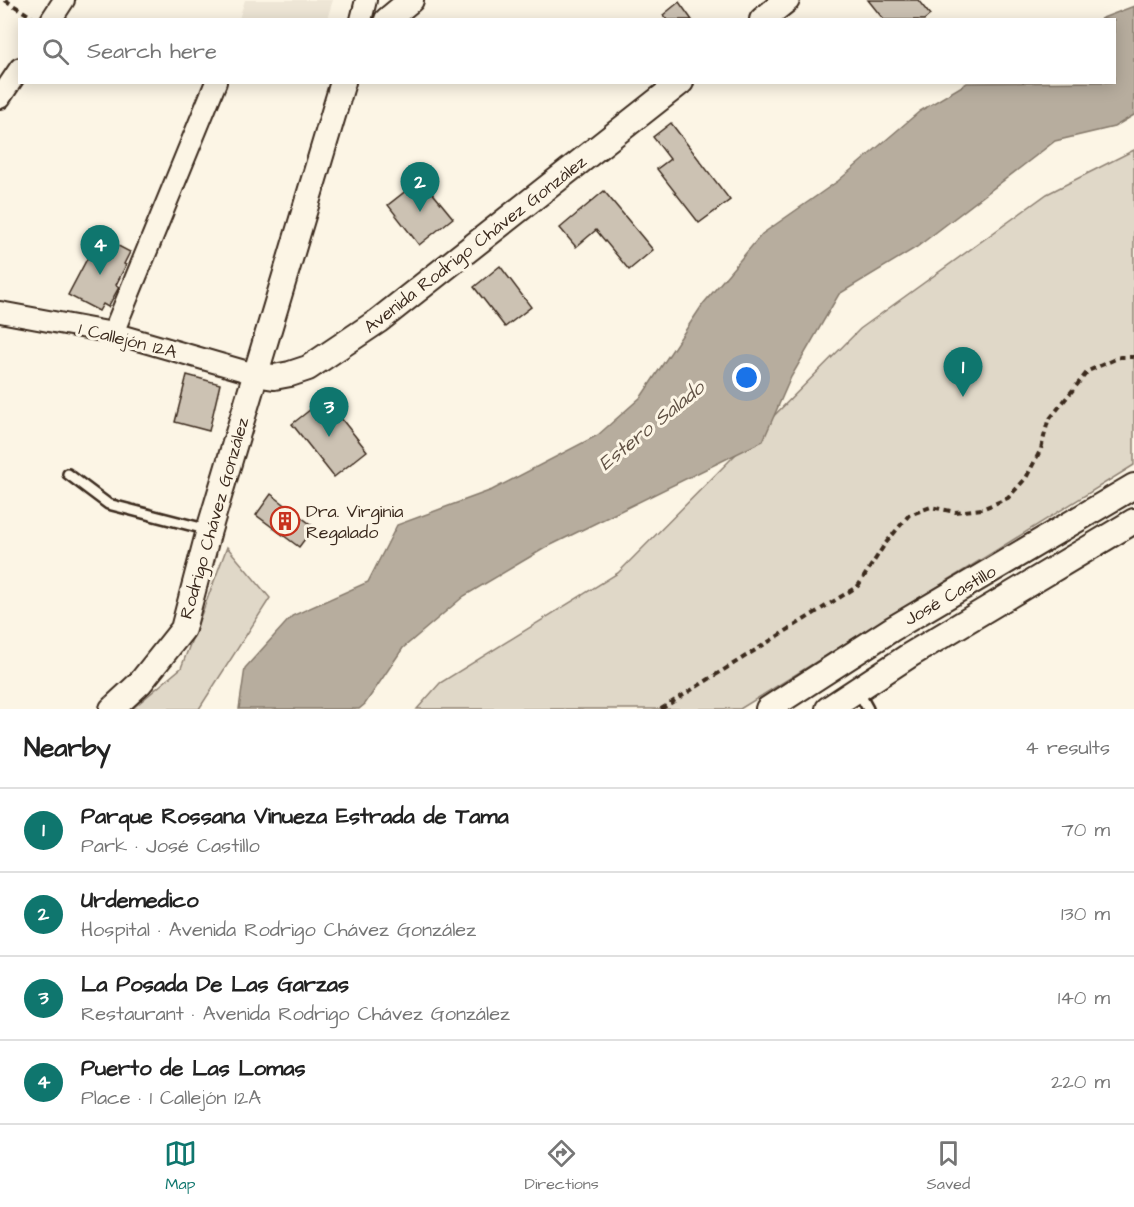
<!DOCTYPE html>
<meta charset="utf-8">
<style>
body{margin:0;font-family:"Architects Daughter",sans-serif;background:#f2f2f2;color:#222}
.you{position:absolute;left:747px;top:378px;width:21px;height:21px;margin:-15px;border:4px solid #fff;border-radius:50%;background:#1a73e8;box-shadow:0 0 0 9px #1a73e833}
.badge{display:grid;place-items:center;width:39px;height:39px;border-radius:50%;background:#0f766e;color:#fff;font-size:20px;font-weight:700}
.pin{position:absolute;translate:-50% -50px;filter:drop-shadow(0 2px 3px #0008)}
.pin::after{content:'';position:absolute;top:32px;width:21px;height:18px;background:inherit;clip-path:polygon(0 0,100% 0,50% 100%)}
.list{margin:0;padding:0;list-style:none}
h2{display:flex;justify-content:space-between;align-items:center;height:78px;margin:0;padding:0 24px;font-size:26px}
h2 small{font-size:20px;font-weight:400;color:#767676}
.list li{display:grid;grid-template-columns:39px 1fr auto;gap:18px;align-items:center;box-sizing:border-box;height:84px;padding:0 24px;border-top:2px solid #e0e0e0}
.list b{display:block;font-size:22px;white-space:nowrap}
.list p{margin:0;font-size:20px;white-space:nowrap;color:#767676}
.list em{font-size:20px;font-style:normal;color:#767676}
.icon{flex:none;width:33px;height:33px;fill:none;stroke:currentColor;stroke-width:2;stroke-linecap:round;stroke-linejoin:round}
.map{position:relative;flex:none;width:1134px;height:709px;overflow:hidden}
.search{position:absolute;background:#fff;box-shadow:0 3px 15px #0003;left:18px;right:18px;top:18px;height:66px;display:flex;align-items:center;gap:15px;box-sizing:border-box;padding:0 21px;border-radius:0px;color:#767676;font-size:22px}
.sheet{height:414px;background:#fff}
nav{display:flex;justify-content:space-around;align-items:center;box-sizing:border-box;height:84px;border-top:2px solid #e0e0e0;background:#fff;font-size:16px;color:#767676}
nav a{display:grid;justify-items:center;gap:3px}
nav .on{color:#0f766e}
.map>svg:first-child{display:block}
</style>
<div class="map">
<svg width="1134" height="709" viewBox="0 0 1134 709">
<rect width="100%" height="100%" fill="#fcf5e5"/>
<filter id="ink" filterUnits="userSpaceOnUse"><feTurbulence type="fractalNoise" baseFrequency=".0167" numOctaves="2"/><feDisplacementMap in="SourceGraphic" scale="12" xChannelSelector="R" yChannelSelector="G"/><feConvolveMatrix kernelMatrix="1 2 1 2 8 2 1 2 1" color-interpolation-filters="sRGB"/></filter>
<g filter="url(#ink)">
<!-- built -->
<path fill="#eee6d6" d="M245,0H333L327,19H239Z"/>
<!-- green -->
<g fill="#e0d8c8" stroke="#8e8173" stroke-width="1.5">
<path d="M1134,150V465L740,709H417L440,683L618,573L860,329L1047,194Z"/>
<path d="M227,547L270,598L199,709H132L181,668Z"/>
</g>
<!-- water -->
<path fill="#b7ad9e" stroke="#85796b" stroke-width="1.5" d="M1134,6V115L1114,127L1055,141L917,247L839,294L791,377L763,441L545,548L464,596L403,648L365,704L359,709H239L245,668L292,616L368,582L397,525L492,490L598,435L641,397L703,304L762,234L838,181L920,111L967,83L1114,82V20L1100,19Z"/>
<!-- building -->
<g fill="#ccc2b3" stroke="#3b2a1e" stroke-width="1.5">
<path d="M868,0H918L930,15L924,20H884Z"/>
<path d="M679,2L692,20H667L663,15Z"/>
<path d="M671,123L730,200L699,223L657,169L670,159L653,137Z"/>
<path d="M421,179L453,218L419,245L388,205Z"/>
<path d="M604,191L653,250L629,270L596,230L576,247L560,228Z"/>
<path d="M99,236L130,252L124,264L126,265L116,285L119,287L108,307L103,304L99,311L68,295Z"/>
<path d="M500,266L531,307L505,327L474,287Z"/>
<path d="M187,375L220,384L209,431L175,422Z"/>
<path d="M325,398L367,451L334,477L292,424Z"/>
<path d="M271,494L314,527L299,547L256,515Z"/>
</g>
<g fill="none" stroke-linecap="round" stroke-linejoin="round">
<!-- service casing -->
<g stroke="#3b2a1e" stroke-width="14">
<g id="service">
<path d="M68,474L108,504L209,530"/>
<path d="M858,691L868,709"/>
</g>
</g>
<!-- minor casing -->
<g stroke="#3b2a1e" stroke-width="24">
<g id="minor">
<path d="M51,20L64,0"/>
<path d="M361,20L366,0"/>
<path d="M0,98L20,68"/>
<path d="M0,312L113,333L255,374"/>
<path d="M113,333L216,82"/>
</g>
</g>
<!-- tertiary casing -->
<g stroke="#3b2a1e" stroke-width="28">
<g id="tertiary">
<path d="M387,20L411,0"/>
<path d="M762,20L787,0"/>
<path d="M255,374L274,377L290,374L308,368L378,321L681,82"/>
<path d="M112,709L140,683L183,629L209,530L343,82"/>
<path d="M768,709L892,629L1134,486"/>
<path d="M828,709L910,655L1134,521"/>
</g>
</g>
<!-- path -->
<g stroke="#3b2a1e" stroke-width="4" stroke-dasharray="6 4.5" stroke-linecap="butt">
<path d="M5,0L32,17"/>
<path d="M661,709L858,586L885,544L909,515L931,507L955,512L982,509L1008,498L1026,478L1041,449L1048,421L1088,371L1120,357H1134"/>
</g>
<!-- service -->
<use href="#service" stroke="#fcf5e5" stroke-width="9"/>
<!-- minor -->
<use href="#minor" stroke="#fcf5e5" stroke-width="20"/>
<!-- tertiary -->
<use href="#tertiary" stroke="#fcf5e5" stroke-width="24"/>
</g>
</g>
<!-- icons -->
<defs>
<g id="building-ring" transform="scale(1.5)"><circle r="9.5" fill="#fcf5e5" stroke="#c8321e" stroke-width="1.5"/><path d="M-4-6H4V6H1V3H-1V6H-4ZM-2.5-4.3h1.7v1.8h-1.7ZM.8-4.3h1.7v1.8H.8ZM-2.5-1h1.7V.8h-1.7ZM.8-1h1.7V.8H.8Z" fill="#c8321e"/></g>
</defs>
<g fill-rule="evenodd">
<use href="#building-ring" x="285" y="521"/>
</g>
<g text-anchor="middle" stroke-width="6" stroke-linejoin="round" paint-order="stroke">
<!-- street labels -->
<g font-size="18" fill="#3b2a1e" stroke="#fcf5e5">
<text transform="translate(475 244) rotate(-38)" y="6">Avenida Rodrigo Chávez González</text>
<text transform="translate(128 340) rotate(14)" y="6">1 Callejón 12A</text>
<text transform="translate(214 518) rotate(-74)" y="6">Rodrigo Chávez González</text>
<text transform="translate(950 595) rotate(-30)" y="6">José Castillo</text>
</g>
<!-- poi labels -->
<g font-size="18" fill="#3b2a1e" stroke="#fcf5e5" text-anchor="start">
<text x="306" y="517">Dra. Virginia<tspan x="306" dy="21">Regalado</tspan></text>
</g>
<!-- water labels -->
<g font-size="20" font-style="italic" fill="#605144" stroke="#fcf5e5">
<text transform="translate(651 425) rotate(-39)" y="7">Estero Salado</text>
</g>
</g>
</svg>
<div class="you"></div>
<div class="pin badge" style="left:963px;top:397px">1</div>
<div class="pin badge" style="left:420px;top:212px">2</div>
<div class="pin badge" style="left:329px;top:437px">3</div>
<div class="pin badge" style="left:100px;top:275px">4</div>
<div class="search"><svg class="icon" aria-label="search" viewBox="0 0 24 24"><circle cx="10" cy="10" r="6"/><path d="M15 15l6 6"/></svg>Search here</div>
</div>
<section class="sheet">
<h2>Nearby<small>4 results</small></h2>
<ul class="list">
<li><span class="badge">1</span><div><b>Parque Rossana Vinueza Estrada de Tama</b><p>Park · José Castillo</p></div><em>70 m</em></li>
<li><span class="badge">2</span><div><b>Urdemedico</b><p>Hospital · Avenida Rodrigo Chávez González</p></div><em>130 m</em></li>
<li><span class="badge">3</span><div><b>La Posada De Las Garzas</b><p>Restaurant · Avenida Rodrigo Chávez González</p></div><em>140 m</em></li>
<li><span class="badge">4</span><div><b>Puerto de Las Lomas</b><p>Place · 1 Callejón 12A</p></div><em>220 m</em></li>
</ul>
</section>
<nav>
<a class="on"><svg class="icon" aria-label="map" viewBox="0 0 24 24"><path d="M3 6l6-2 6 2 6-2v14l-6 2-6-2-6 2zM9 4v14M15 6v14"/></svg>Map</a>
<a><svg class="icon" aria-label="directions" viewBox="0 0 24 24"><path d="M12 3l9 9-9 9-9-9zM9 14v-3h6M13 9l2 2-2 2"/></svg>Directions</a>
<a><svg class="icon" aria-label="saved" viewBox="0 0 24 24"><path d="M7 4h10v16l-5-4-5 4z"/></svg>Saved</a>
</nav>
